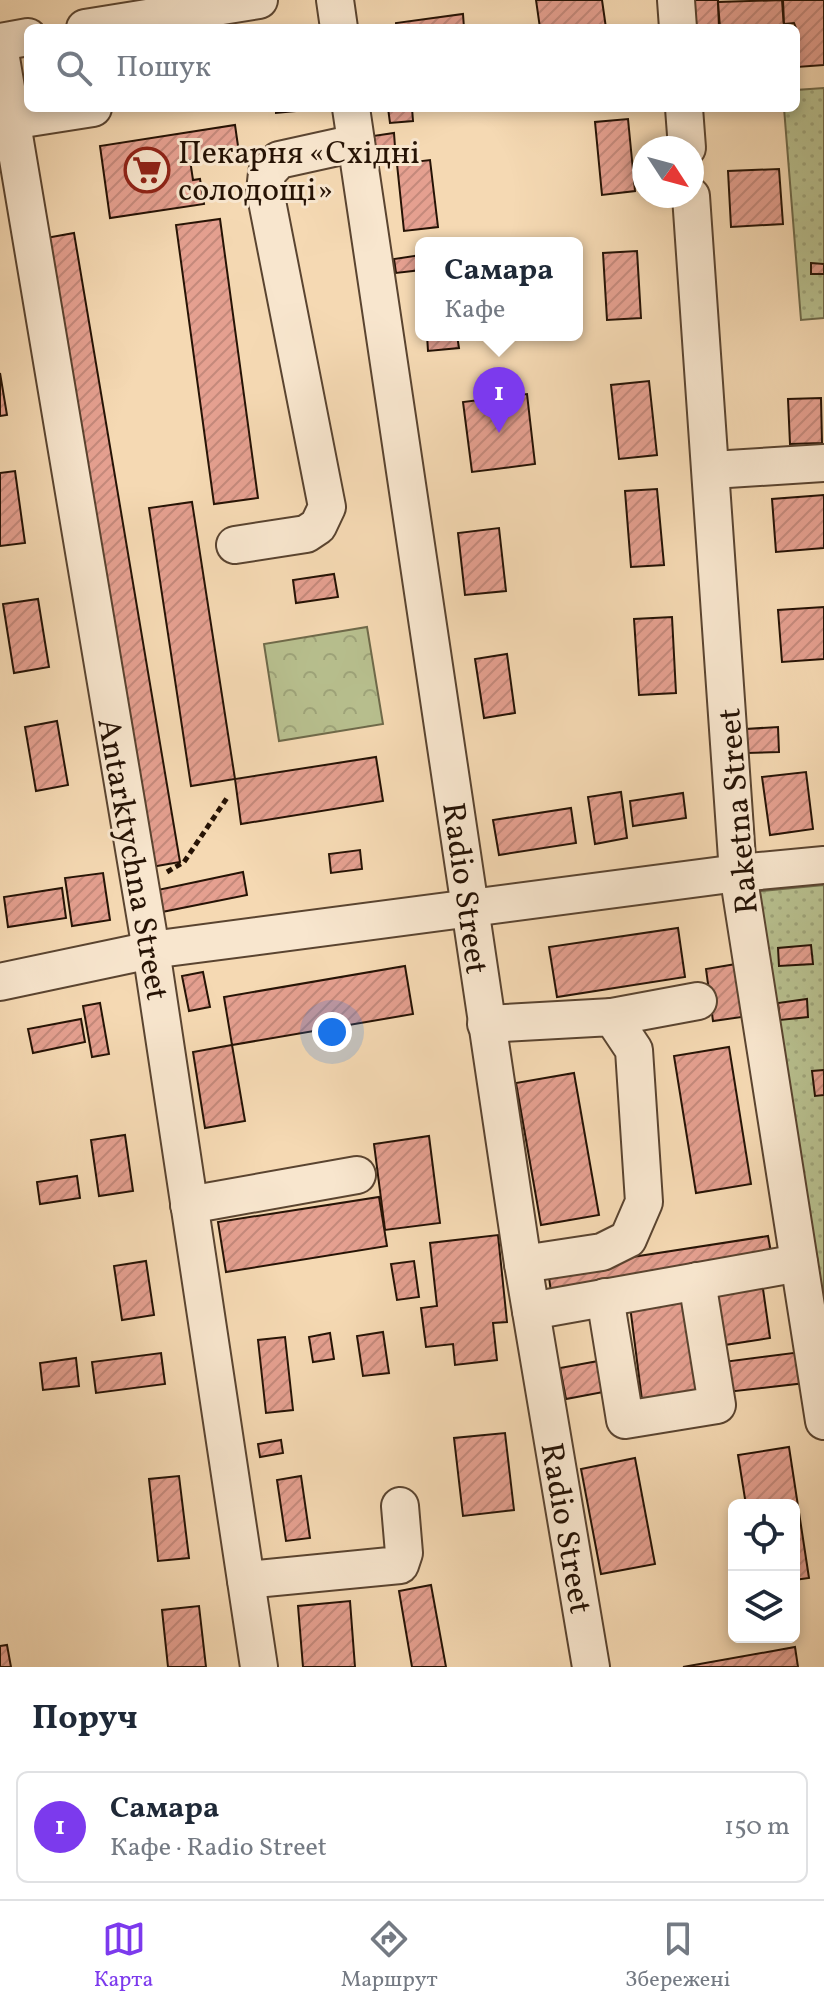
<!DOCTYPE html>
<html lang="uk">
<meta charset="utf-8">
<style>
body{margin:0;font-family:Vollkorn,serif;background:#f6f6f7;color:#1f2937}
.controls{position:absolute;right:24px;bottom:24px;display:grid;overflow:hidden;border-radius:12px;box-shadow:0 4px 12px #0003}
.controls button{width:72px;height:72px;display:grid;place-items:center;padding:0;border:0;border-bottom:2px solid #e0e1e3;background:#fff;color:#1f2937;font:40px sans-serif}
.compass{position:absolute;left:632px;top:136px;width:72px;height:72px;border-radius:50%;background:#fff;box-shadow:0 4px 12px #0003;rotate:126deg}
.you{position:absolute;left:332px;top:1032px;width:28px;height:28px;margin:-20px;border:6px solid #fff;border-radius:50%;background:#1a73e8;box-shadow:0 0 0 12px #1a73e833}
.badge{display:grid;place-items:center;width:52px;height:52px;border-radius:50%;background:#7c3aed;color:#fff;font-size:26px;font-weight:700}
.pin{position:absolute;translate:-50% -66px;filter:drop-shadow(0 2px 4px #0008)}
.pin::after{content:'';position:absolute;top:42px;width:28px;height:24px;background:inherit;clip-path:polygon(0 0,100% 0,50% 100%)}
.popup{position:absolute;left:415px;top:237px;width:168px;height:104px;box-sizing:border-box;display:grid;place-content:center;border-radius:12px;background:#fff;filter:drop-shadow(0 2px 6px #0005);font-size:26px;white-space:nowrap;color:#747a83}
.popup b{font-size:30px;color:#1f2937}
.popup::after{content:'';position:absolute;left:50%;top:100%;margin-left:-16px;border:16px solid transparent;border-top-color:#fff}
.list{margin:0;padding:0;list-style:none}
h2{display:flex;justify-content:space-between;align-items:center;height:104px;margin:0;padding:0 32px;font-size:34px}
h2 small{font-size:26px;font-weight:400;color:#747a83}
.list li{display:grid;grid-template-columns:52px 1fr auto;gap:24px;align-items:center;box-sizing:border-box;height:112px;margin:0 16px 16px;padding:0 16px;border:2px solid #e0e1e3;border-radius:12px}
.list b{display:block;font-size:30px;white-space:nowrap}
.list p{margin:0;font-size:26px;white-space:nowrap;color:#747a83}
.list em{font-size:26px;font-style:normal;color:#747a83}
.icon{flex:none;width:44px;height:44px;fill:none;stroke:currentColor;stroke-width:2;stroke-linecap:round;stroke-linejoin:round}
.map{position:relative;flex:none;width:824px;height:1667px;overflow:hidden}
.search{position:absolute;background:#fff;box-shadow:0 4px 12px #0003;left:24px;right:24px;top:24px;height:88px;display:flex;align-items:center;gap:20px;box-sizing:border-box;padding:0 28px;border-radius:12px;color:#747a83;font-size:30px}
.sheet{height:232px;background:#fff}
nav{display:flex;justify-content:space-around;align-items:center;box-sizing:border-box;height:112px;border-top:2px solid #e0e1e3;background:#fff;font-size:22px;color:#747a83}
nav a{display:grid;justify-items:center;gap:4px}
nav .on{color:#7c3aed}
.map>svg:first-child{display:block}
</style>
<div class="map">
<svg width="824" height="1667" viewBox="0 0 824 1667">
<defs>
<pattern id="park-crowns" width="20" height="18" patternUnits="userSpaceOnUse" patternTransform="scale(2)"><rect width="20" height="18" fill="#b8c08f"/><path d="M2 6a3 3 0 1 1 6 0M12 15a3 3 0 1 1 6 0" fill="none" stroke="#9ea47a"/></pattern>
<pattern id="garden-dots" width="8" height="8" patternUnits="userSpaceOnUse" patternTransform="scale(2)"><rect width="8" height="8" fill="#b8c08f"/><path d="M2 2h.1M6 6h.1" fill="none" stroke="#9ea47a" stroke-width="1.8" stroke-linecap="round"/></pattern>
<pattern id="building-hatch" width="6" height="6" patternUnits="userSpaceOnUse" patternTransform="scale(2)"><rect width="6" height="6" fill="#e5a090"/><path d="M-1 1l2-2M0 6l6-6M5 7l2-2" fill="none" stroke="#c4897b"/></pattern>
</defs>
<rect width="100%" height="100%" fill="#f5d9b3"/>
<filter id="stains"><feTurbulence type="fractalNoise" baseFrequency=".0025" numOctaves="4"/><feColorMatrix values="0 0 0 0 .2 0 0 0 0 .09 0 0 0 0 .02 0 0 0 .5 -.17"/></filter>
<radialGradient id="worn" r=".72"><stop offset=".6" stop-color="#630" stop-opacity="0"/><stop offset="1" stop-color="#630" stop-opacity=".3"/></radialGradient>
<!-- park -->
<path fill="url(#park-crowns)" stroke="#6f6a4a" stroke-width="2" d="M367,627L383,724L279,741L264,644Z"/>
<!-- garden -->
<g fill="url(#garden-dots)" stroke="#6f6a4a" stroke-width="2">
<path d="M824,88V318L801,320L784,108H796V90Z"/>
<path d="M824,885V1342L752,892Z"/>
</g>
<!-- building -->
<g fill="url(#building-hatch)" stroke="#261305" stroke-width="2">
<path d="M536,0H602L606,28H540Z"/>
<path d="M685,0H718L719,28H687Z"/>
<path d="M782,0L784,28H720L718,2Z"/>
<path d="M783,0H824V65L797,67L796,28L794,23L784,24Z"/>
<path d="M463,14L464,28H396V23Z"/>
<path d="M276,108H307L308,110L276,113Z"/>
<path d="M388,108H412L413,121L390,123Z"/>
<path d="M628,119L635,191L602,195L595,122Z"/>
<path d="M235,125L239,153L190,160L193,180L200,179L204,204L110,218L100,146Z"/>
<path d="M394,133L395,147L375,150L373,136Z"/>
<path d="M430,160L438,227L404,231L397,164Z"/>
<path d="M779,169L783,224L731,227L728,171Z"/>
<path d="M220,219L258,498L214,504L176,225Z"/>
<path d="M74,233L180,862L151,867L46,238Z"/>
<path d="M637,251L641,318L607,320L603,253Z"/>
<path d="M421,255V270L396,273L394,259Z"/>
<path d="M811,263L824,264V274H811Z"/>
<path d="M427,335H457L459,348L428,351Z"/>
<path d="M0,373L7,415L0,416Z"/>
<path d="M649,381L657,455L619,459L611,385Z"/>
<path d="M527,394L535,464L472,472L463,402Z"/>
<path d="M821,398L822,443L790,444L788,399Z"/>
<path d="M15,471L25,543L0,546V473Z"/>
<path d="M657,489L664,565L631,567L625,491Z"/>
<path d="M824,495V548L776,552L772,499Z"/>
<path d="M192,502L235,779L191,786L149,508Z"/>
<path d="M499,528L506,591L465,595L458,533Z"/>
<path d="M334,574L338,597L296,603L293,580Z"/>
<path d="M38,599L49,667L14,673L3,604Z"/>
<path d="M824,607V659L782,662L778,610Z"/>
<path d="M672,617L676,693L639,695L634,619Z"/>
<path d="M507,654L515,713L484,718L475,659Z"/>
<path d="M57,721L68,785L36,791L25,727Z"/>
<path d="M778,727L779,752L747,753L746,729Z"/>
<path d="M376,757L383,801L241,824L235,779Z"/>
<path d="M806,772L813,829L770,835L762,777Z"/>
<path d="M621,792L627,838L595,844L588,797Z"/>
<path d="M683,793L686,818L633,826L630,801Z"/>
<path d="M571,808L576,843L499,855L493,820Z"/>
<path d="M360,850L362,869L331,873L329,854Z"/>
<path d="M243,872L247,895L157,913L153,891Z"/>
<path d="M103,873L110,920L72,926L65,878Z"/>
<path d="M62,888L66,918L8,927L4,897Z"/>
<path d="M678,928L685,977L557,997L549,947Z"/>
<path d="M811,945L813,964L779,966L778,948Z"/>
<path d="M736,964L742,1017L713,1021L706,969Z"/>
<path d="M405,966L413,1014L232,1045L224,997Z"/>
<path d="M203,972L210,1007L189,1011L182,976Z"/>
<path d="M807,999L808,1017L780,1020L778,1003Z"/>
<path d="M100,1003L109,1054L92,1057L83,1006Z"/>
<path d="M81,1019L85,1042L33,1053L28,1029Z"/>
<path d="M232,1045L245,1121L205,1128L193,1052Z"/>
<path d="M729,1047L751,1184L696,1193L674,1056Z"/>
<path d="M824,1070V1095L815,1096L812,1071Z"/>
<path d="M574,1073L599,1215L541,1225L516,1083Z"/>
<path d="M125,1135L133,1191L99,1196L91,1140Z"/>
<path d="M429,1136L440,1223L385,1230L374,1144Z"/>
<path d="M77,1176L80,1198L40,1204L37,1182Z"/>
<path d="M379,1197L387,1246L226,1272L218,1222Z"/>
<path d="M498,1235L507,1322L493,1323L497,1360L455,1365L453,1344L426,1347L421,1308L437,1306L430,1243Z"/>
<path d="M768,1236L772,1258L551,1292L548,1270Z"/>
<path d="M146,1261L154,1315L122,1320L114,1266Z"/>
<path d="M414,1261L419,1297L397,1300L391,1264Z"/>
<path d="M762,1282L770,1338L718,1346L709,1291Z"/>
<path d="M688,1299L699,1393L642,1400L630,1306Z"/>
<path d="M383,1332L389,1373L363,1376L357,1336Z"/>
<path d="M330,1333L334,1359L313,1362L309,1337Z"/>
<path d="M285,1337L293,1410L266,1413L258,1340Z"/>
<path d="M801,1352L805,1383L727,1392L723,1362Z"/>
<path d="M161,1353L165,1384L96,1393L92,1362Z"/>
<path d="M76,1358L79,1386L43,1390L40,1363Z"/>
<path d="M609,1359L614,1390L566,1399L560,1368Z"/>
<path d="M505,1433L514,1510L463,1516L454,1438Z"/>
<path d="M281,1440L283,1453L260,1457L258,1444Z"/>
<path d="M789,1447L809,1578L794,1580V1505H746L738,1455Z"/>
<path d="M635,1458L655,1564L601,1574L581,1469Z"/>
<path d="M179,1476L189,1558L158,1561L149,1479Z"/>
<path d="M301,1476L310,1538L286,1541L277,1480Z"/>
<path d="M431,1585L446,1667H412L399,1591Z"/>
<path d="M350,1601L355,1667H303L298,1606Z"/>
<path d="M199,1606L206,1667H168L162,1610Z"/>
<path d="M7,1645L11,1667H0V1646Z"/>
<path d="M795,1647L798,1667H683Z"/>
</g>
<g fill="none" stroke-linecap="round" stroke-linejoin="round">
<!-- minor casing -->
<g stroke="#5a4430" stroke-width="40">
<g id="minor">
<path d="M335,0L339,28"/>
<path d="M676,0L678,28"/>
<path d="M85,28L259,0"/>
<path d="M0,42L28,37"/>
<path d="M0,52L151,950L259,1667"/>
<path d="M351,108L523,1264L591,1667"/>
<path d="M684,108L687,148"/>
<path d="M10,121L93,108"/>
<path d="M691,196L738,873L824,1421"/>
<path d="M712,470L824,463"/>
<path d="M235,545L306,534L318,526L327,507L265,191L267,173L279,160L356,143"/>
<path d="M0,982L151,950L738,873L824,865"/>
<path d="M612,1017L698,1001"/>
<path d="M486,1024L612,1017L634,1050L644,1202L628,1239L602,1252L523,1264"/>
<path d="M189,1205L357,1175"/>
<path d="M605,1297L625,1420L717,1405L697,1281"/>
<path d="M531,1311L799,1263"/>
<path d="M246,1580L400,1565L404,1553L400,1506"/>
</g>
</g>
<!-- path -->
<path stroke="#261305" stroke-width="5" stroke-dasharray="6 4" stroke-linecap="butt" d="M167,872L184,862L227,798"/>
<!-- minor -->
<use href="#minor" stroke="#f8e6ce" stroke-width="36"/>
</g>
<!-- icons -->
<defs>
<g id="supermarket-ring" transform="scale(2.3)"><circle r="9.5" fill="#f8e6ce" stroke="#8f2418" stroke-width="1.5"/><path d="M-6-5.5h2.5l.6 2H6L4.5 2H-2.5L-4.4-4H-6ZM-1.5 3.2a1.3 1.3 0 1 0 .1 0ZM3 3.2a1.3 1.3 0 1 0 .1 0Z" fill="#8f2418"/></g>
</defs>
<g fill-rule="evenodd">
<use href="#supermarket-ring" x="147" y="170"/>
</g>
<g text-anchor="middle" stroke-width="6" stroke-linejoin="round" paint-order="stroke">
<!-- poi labels -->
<g font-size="32" fill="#261305" stroke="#f8e6ce" text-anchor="start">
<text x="178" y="163">Пекарня «Східні<tspan x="178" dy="37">солодощі»</tspan></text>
</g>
<!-- street labels -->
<g font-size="32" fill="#261305" stroke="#f8e6ce">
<text transform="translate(737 811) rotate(-95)" y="11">Raketna Street</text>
<text transform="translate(134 859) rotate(80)" y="11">Antarktychna Street</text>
<text transform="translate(466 888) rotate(82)" y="11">Radio Street</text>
<text transform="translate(567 1528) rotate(80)" y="11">Radio Street</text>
</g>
</g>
<rect width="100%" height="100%" filter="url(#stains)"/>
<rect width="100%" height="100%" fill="url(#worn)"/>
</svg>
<div class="controls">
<button><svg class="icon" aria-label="locate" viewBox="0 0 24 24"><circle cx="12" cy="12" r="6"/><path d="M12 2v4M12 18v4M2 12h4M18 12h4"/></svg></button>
<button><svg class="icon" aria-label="layers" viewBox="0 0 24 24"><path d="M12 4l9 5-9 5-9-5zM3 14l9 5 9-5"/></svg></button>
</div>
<svg class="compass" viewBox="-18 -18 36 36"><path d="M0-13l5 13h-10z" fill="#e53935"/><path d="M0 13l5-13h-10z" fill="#747a83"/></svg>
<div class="you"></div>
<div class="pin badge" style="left:499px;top:433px">1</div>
<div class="popup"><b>Самара</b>Кафе</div>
<div class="search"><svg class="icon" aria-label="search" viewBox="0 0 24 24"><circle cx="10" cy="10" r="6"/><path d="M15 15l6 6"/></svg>Пошук</div>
</div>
<section class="sheet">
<h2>Поруч<small></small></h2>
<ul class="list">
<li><span class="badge">1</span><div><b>Самара</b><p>Кафе · Radio Street</p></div><em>150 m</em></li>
</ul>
</section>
<nav>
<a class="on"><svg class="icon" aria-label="map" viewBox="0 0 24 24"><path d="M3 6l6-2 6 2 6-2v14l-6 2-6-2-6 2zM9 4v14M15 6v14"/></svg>Карта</a>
<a><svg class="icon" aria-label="directions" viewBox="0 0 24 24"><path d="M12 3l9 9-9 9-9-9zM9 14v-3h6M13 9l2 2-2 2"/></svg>Маршрут</a>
<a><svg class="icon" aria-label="saved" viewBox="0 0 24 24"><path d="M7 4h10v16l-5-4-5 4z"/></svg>Збережені</a>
</nav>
